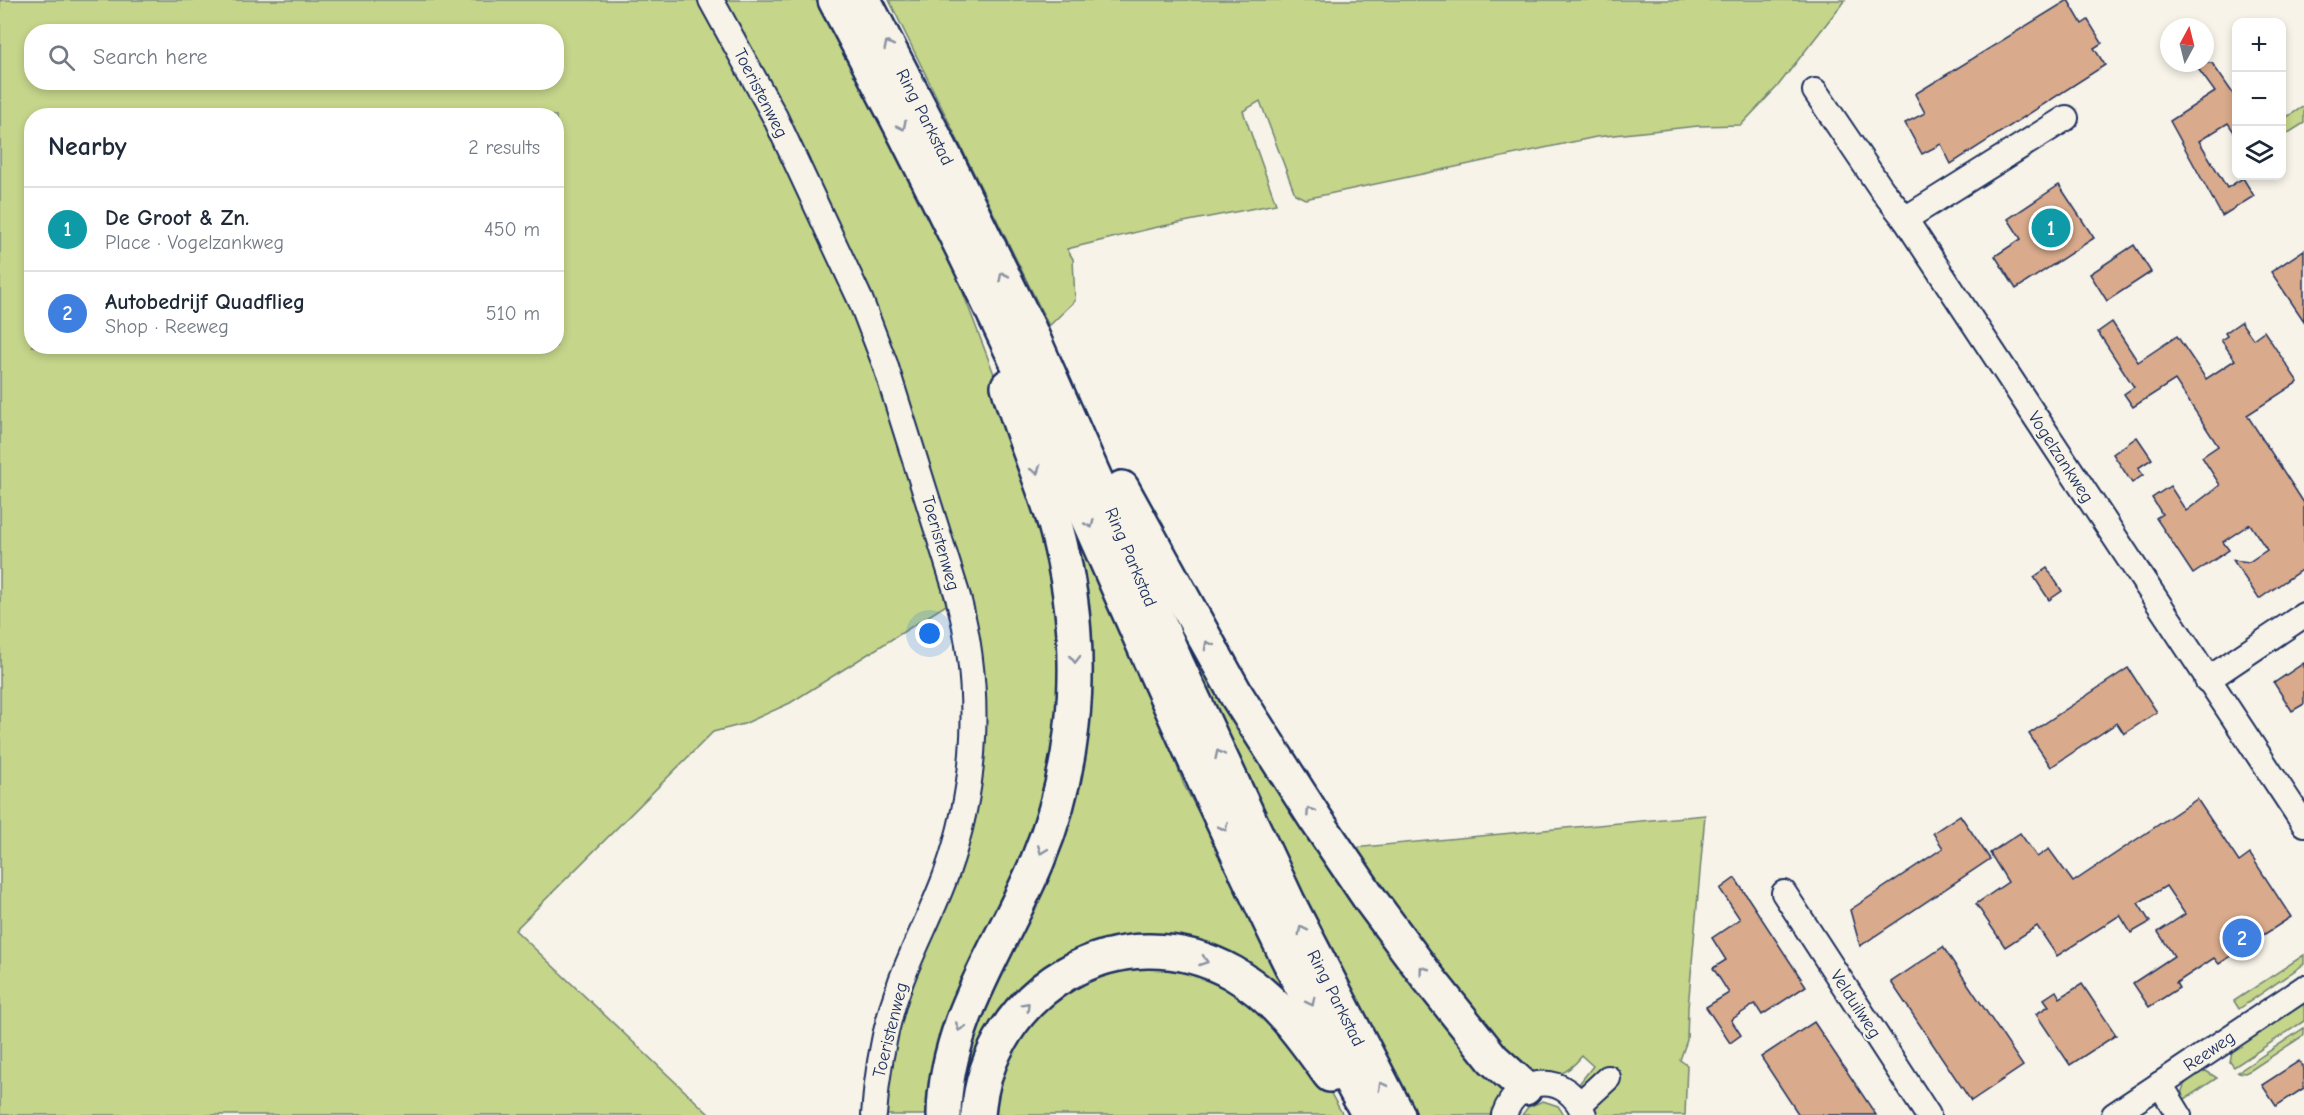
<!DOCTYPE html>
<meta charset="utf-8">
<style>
body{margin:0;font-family:"Comic Neue",sans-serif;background:#f2f2f3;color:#1f2937}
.controls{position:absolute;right:18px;top:18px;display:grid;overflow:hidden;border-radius:12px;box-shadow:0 3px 9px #0003}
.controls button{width:54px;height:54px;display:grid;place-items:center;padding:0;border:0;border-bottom:2px solid #e0e1e3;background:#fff;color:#1f2937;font:30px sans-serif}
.compass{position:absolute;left:2160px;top:18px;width:54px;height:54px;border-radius:50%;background:#fff;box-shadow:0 3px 9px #0003;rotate:7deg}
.you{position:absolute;left:930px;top:634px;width:21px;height:21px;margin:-15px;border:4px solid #fff;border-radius:50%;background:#1a73e8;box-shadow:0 0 0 9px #1a73e833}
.badge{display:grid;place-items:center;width:39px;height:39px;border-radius:50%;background:#1a73e8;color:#fff;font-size:20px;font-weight:700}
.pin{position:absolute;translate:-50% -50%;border:3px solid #fff;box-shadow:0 2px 6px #0006}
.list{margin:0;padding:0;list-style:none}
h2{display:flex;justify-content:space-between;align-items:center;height:78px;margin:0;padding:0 24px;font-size:26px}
h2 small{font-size:20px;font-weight:400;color:#747a83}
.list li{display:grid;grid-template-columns:39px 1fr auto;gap:18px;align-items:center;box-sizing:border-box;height:84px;padding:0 24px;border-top:2px solid #e0e1e3}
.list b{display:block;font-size:22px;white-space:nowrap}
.list p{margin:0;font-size:20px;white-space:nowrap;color:#747a83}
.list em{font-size:20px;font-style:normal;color:#747a83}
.icon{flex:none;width:33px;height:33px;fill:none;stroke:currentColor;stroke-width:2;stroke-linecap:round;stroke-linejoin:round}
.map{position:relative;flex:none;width:2304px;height:1115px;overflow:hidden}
.search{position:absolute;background:#fff;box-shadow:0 3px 9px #0003;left:24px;top:24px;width:540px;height:66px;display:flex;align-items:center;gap:15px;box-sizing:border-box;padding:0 21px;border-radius:24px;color:#747a83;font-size:22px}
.panel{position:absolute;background:#fff;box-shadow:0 3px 9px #0003;left:24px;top:108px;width:540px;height:246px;border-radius:24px}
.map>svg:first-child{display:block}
</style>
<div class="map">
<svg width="2304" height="1115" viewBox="0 0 2304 1115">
<rect width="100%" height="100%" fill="#f7f3e8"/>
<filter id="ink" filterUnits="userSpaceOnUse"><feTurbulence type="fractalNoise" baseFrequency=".0167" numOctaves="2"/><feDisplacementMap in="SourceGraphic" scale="12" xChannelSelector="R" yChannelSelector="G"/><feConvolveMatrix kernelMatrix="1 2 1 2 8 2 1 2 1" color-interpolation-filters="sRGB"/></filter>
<g filter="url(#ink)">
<!-- green -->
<g fill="#c5d58a" stroke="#708274" stroke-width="1.5" fill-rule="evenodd">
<path d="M0,0H820L957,277L1007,408L1061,579L1062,757L938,1115H882L892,1041L977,775L951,602L790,703L744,724L713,732L515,930L710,1115H0ZM32,32H556V82H32ZM32,116H556V346H32Z"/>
<path d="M889,0H1845L1777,87L1741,125L1698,126L1596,137L1305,199L1295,194L1260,101L1243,111L1276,204L1153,228L1067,249L1073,259L1075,301L1049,326Z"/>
<path d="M2304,106V123L2282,137V120Z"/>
<path d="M1022,414L1145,678L1184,785L1323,1048L1210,956L1050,976L972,1115H950L1081,699Z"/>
<path d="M1122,501L1511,1090L1497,1115H1410L1322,950Z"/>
<path d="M1705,815L1688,1008L1687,1040L1680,1060L1687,1065L1685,1115H1592L1584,1089L1579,1084L1593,1066L1582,1056C1560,1082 1553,1075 1521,1073L1341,849Z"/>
<path d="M2304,955V964L2239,1009L2234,1001Z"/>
<path d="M1119,961L1231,979L1321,1076L1343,1115H985L1025,1014Z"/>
<path d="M2304,1002V1021L2234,1067L2230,1062L2232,1051Z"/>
<path d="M2304,1028V1035L2251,1070L2245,1073L2238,1072Z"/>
<path d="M2206,1071L2217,1078L2182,1101C2179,1085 2191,1073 2206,1071Z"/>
<path d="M1543,1101L1558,1106L1564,1115H1522L1528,1107Z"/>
</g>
<!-- building -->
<g fill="#d9aa8b" stroke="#1b2f5e" stroke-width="1.5">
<path d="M2068,0L2082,24L2088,20L2102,43L2094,48L2105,65L1951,164L1941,144L1922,154L1905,123L1925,113L1915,94Z"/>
<path d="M2194,63H2212L2236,98V135L2228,123L2199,141L2227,188L2243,178L2254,196L2222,216L2170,121L2215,92Z"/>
<path d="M2059,185L2094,238L2016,289L1995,256L2021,239L2008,219Z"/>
<path d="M2134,245L2151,272L2107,301L2090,274Z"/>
<path d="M2304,250V321L2271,272Z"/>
<path d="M2112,322L2138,362L2177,336L2206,379L2235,360L2221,340L2227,336L2225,333L2241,322L2253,339L2264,331L2298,382L2247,415L2304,503V568L2259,599L2233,560L2249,562L2267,550L2250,524L2223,542L2229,550L2193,574L2156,518L2162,514L2152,498L2170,486L2186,511L2220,485L2202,457L2218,446L2175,380L2133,407L2124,394L2134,387L2098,332Z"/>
<path d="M2137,437L2152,459L2138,468L2143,475L2132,483L2113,454Z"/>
<path d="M2047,568L2062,591L2049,600L2034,577Z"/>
<path d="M2304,663V704L2292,711L2274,683Z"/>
<path d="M2128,668L2157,712L2124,734L2117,723L2051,767L2029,734Z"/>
<path d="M2197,799L2239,862L2250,854L2291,917L2219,964L2214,958L2176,983L2179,988L2149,1007L2133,983L2174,956L2158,932L2185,914L2166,886L2138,903L2150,922L2131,933L2120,915L2057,956L2037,926L2005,947L1976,904L2008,882L1990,853L2020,833L2037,857L2049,849L2073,882Z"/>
<path d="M1960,815L1990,859L1860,946L1850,910L1943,848L1933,833Z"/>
<path d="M1735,878L1806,986L1762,1015L1755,1004L1731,1020L1741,1035L1730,1043L1706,1007L1729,993L1713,968L1726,960L1712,938L1740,919L1720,889Z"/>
<path d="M1943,947L2023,1066L1971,1101L1891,982Z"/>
<path d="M2082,984L2116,1035L2070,1065L2036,1014L2049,1006L2044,999L2056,991L2060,998Z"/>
<path d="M1814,1022L1876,1115H1799L1761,1057Z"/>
<path d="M2299,1061L2304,1069V1088L2276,1106L2262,1085Z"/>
</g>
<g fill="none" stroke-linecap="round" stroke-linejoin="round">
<!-- minor casing -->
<g stroke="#1b2f5e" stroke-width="28">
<g id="minor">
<path d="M711,0L775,117L860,299L885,364L958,597C982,687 978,784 947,872C934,909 915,944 901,981C885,1024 877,1070 874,1115"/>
<path d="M1815,91L1882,190L1905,219L2304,824"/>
<path d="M1905,219L2066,118"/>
<path d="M2207,680L2304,615"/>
<path d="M1784,893L1928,1115"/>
<path d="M2160,1084L2179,1115"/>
<path d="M1580,1104L1608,1078"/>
<path d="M1504,1115C1519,1073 1569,1073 1584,1115"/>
<path d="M2114,1115L2304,988"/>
</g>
</g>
<!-- highway casing -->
<g stroke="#1b2f5e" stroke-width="38">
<g id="highway">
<path d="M835,0C916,152 993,306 1063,463C1161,682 1253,904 1369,1115"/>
<path d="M864,0L947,161L1029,329L1177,664L1288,902L1398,1115"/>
<path d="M1122,488L1237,696L1315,818L1372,902L1426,975L1493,1059L1525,1088"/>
<path d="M944,1115C945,1021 1002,946 1037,862C1082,755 1086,634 1055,524C1041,477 1021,433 1008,386"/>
<path d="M978,1115C987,990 1120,910 1233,973C1275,997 1302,1036 1330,1075"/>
</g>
</g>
<!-- minor -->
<use href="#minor" stroke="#f7f3e8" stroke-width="24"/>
<!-- highway -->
<use href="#highway" stroke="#f7f3e8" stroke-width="33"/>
</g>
<!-- one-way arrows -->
<defs><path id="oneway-chevron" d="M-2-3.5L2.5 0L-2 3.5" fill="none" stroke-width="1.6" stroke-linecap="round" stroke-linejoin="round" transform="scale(1.5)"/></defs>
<g stroke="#8991a3">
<use href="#oneway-chevron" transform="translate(888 45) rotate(-117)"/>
<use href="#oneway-chevron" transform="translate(902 126) rotate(64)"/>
<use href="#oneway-chevron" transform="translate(1003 276) rotate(-116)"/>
<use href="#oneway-chevron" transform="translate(1036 470) rotate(70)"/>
<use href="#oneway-chevron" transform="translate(1090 524) rotate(66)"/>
<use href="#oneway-chevron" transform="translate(1208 645) rotate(-119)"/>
<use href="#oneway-chevron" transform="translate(1075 659) rotate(90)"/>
<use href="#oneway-chevron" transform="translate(1219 754) rotate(-115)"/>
<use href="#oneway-chevron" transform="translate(1310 811) rotate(-124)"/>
<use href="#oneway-chevron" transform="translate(1224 827) rotate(64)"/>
<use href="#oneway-chevron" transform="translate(1042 850) rotate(111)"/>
<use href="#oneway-chevron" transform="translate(1302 930) rotate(-117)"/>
<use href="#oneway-chevron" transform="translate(1204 961) rotate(19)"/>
<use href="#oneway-chevron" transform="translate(1423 970) rotate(-127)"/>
<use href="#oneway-chevron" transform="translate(1311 1002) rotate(63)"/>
<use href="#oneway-chevron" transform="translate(1026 1006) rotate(-47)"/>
<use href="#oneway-chevron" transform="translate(960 1027) rotate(110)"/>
<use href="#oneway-chevron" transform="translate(1382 1086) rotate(-118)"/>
</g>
</g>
<g text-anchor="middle" stroke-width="4.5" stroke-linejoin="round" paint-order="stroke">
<!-- street labels -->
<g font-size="18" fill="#1b2f5e" stroke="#f7f3e8">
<text transform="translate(761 93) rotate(63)" y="6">Toeristenweg</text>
<text transform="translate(925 117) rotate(63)" y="6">Ring Parkstad</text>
<text transform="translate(2061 457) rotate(57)" y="6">Vogelzankweg</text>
<text transform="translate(941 543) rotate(74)" y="6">Toeristenweg</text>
<text transform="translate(1131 557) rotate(67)" y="6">Ring Parkstad</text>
<text transform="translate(1336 998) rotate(63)" y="6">Ring Parkstad</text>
<text transform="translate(1856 1004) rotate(57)" y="6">Velduilweg</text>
<text transform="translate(890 1030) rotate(-76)" y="6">Toeristenweg</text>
<text transform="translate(2209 1051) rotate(-34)" y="6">Reeweg</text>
</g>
</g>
</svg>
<div class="controls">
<button>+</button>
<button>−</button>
<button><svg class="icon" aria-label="layers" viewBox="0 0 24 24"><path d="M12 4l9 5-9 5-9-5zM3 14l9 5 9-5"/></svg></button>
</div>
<svg class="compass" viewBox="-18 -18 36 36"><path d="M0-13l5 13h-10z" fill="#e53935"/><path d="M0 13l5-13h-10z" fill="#747a83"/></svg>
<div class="you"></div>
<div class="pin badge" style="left:2051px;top:228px;background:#0f9aa8">1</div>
<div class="pin badge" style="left:2242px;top:938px;background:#3f7fe0">2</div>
<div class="search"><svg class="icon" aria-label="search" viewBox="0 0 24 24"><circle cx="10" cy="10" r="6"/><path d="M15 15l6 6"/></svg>Search here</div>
<section class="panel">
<h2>Nearby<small>2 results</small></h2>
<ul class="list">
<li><span class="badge" style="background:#0f9aa8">1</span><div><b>De Groot &amp; Zn.</b><p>Place · Vogelzankweg</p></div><em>450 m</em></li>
<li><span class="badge" style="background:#3f7fe0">2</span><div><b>Autobedrijf Quadflieg</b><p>Shop · Reeweg</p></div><em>510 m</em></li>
</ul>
</section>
</div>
